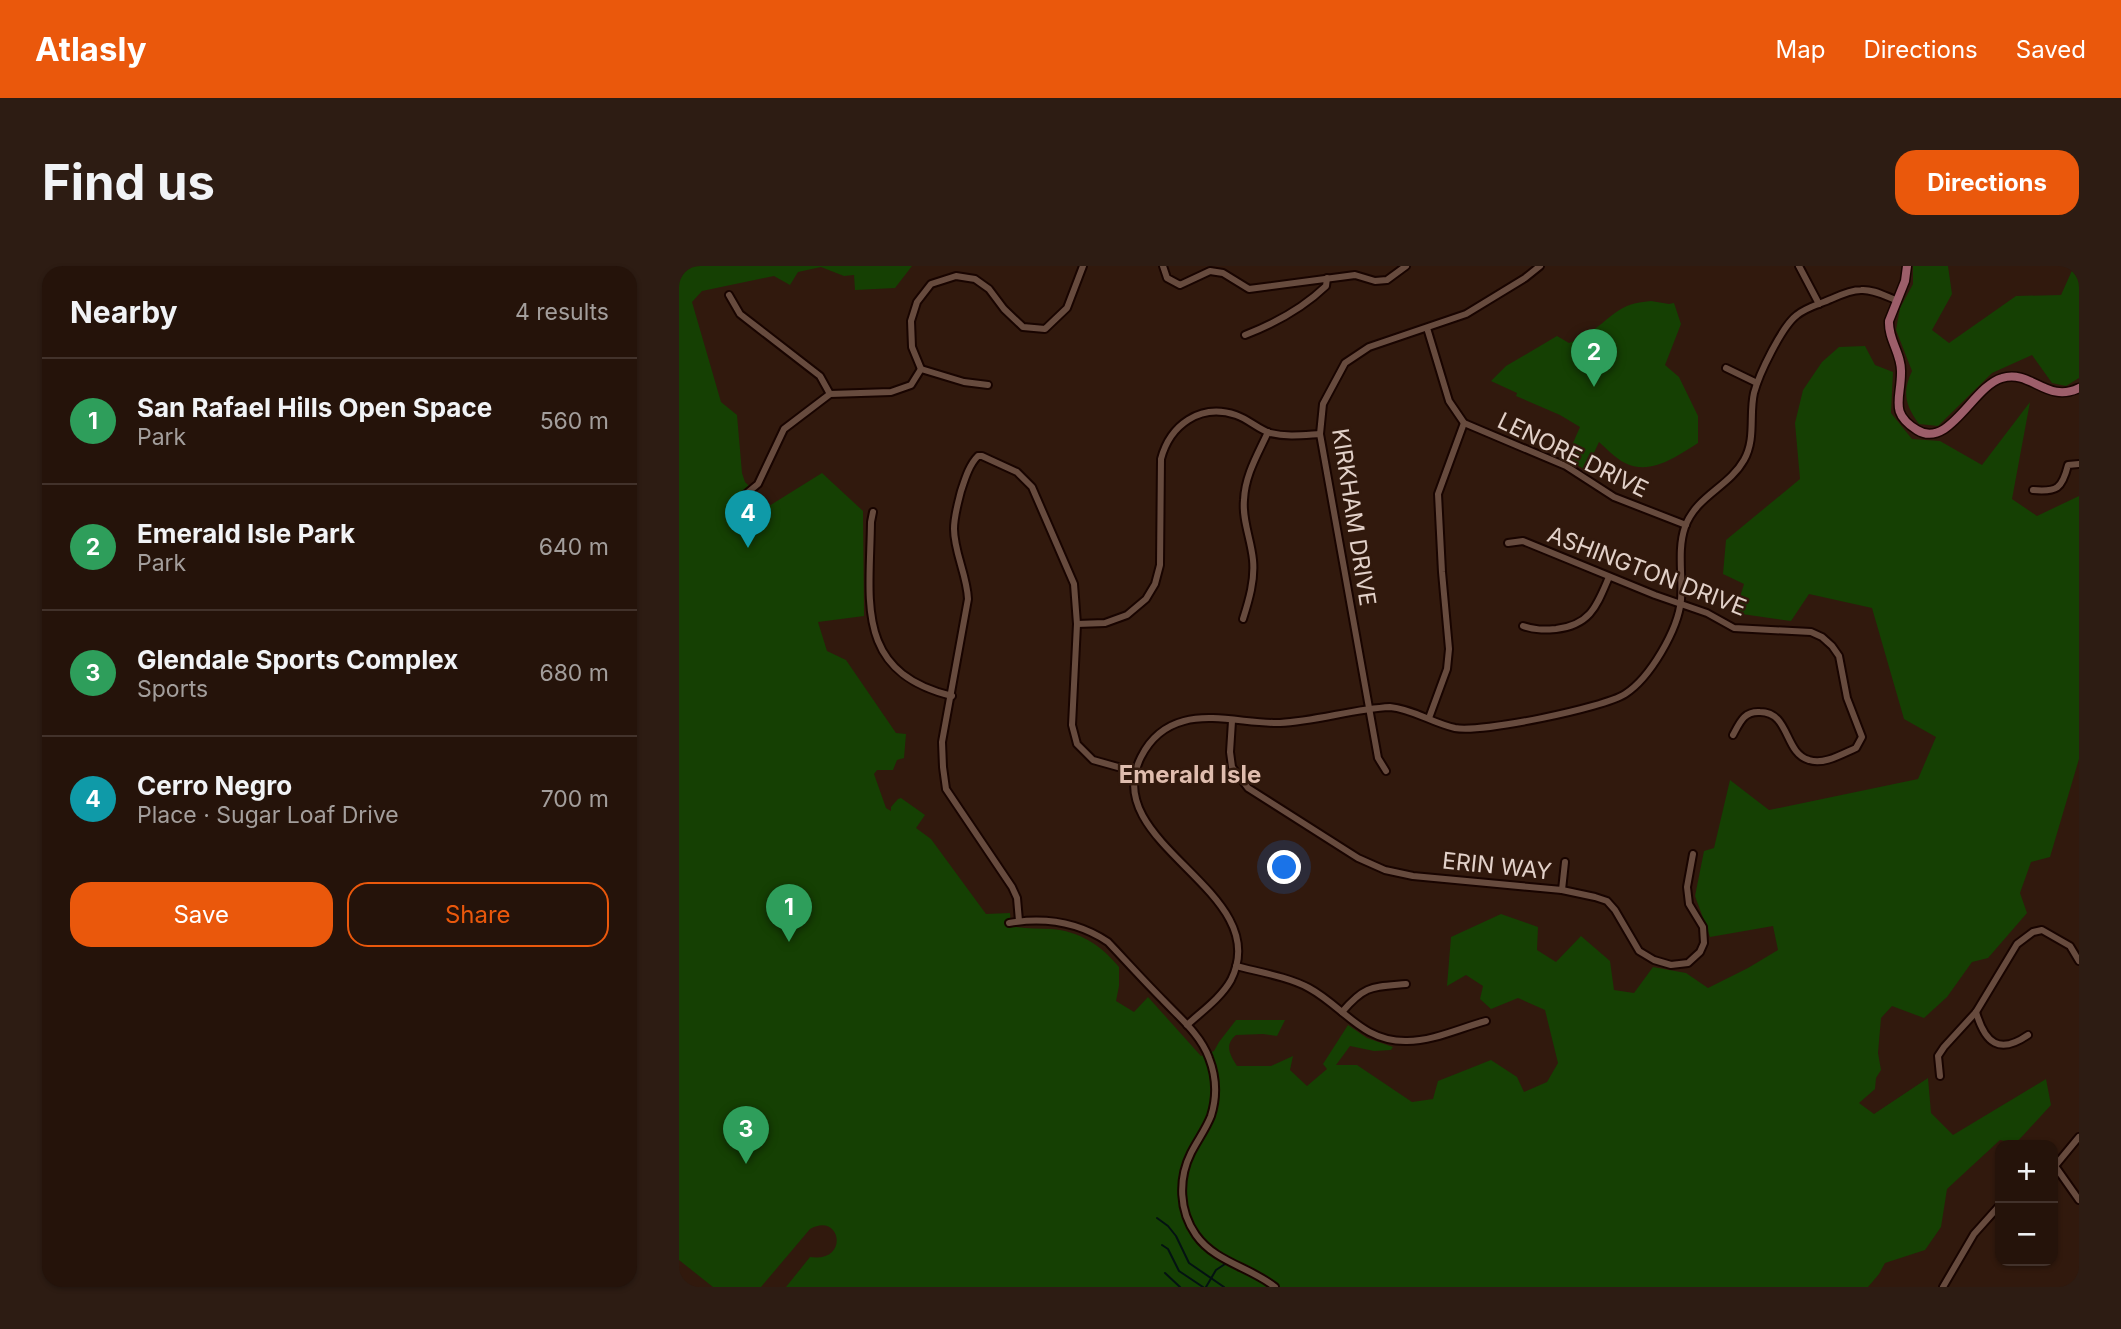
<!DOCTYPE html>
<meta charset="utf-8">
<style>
body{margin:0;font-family:Inter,sans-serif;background:#2d1c13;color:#f1f3f6}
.controls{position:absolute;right:21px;bottom:21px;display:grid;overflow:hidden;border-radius:14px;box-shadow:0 2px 5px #0004}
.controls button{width:63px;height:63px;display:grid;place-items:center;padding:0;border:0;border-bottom:2px solid #42322b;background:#25130a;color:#f1f3f6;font:35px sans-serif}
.you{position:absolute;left:606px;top:602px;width:24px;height:24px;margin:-18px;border:5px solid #fff;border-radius:50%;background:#1a73e8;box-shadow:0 0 0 10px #1a73e833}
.badge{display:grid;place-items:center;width:46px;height:46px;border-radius:50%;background:#ea580c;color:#fff;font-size:23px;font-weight:700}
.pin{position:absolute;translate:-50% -58px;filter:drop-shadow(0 2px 4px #0008)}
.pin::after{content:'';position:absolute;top:37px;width:24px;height:21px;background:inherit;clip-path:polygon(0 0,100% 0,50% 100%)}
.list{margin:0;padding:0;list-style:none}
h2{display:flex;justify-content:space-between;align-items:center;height:91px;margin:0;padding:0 28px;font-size:30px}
h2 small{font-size:23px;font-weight:400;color:#a39e9c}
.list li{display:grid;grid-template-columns:46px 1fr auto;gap:21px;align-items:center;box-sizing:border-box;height:126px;padding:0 28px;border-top:2px solid #42322b}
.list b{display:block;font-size:26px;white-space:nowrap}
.list p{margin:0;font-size:23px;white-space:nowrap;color:#a39e9c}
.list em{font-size:23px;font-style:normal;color:#a39e9c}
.actions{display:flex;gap:14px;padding:21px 28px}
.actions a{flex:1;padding:16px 0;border:2px solid #ea580c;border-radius:21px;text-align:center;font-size:24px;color:#ea580c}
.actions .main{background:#ea580c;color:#fff}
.map{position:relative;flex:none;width:1400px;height:1021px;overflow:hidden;border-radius:21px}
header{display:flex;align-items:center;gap:42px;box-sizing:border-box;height:98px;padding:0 35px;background:#ea580c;color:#fff}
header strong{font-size:33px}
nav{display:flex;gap:38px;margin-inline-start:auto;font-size:24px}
.intro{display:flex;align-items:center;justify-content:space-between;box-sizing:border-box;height:168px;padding:0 42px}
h1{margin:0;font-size:49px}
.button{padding:18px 32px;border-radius:21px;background:#ea580c;color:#fff;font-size:24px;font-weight:700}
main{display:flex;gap:42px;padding:0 42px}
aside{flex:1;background:#25130a;border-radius:21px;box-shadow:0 2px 5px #0004}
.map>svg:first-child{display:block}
</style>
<header>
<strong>Atlasly</strong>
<nav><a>Map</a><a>Directions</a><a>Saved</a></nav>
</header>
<div class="intro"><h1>Find us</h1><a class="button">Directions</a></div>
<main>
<aside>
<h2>Nearby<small>4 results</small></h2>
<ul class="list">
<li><span class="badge" style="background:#2e9e5b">1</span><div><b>San Rafael Hills Open Space</b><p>Park</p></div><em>560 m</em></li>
<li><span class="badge" style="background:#2e9e5b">2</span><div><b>Emerald Isle Park</b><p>Park</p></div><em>640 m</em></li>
<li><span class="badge" style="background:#2e9e5b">3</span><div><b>Glendale Sports Complex</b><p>Sports</p></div><em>680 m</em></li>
<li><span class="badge" style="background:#0f9aa8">4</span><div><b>Cerro Negro</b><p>Place · Sugar Loaf Drive</p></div><em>700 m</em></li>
</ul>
<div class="actions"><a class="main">Save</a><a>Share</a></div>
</aside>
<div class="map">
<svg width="1400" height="1021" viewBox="0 0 1400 1021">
<rect width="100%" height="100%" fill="#31190d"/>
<!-- green -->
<g fill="#154003">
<path d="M0,0H233L216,22L176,24L175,9L165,10L142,1L119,6L111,19L95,10L23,25L13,36L42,136L58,149L63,207L66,216L90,240L143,207L184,245L185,350L139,356L148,385L167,394L217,467L227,468L225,492L218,494L214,504H198L195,508L207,542L212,545V541L219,533L222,532L246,549L237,562L252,573L307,648L331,647L332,660C346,663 359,662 372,663C400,665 422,679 440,701V720L437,735L455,746L469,731L522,790L535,785L540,776L557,754H606L598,770L584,768L557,769C545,779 551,789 558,800H592L614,790L611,804L628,820L648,803L644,798L669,759L688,772L714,781L712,784L695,785L671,780L657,799H678L733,836L754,833L759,815L812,794L838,811L845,826L868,816L879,797L866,744L839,732L812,743L801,733L804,720L787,709L768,720L772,671L822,648L859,661L858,684L877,696L902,670L931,695L935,724L955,727L974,701L1007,707L1029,722L1069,702L1099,684L1094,660L1031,671L1016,630L1025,585L1035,582L1051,514L1090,544L1239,513L1257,471L1225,453L1193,342L1130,328L1112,355L1056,347L1065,318L1044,308L1047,274L1121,213L1116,157L1124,124L1143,96L1160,81L1186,80L1196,99L1214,106L1212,147L1233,173L1261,175L1303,199L1351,136L1333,233L1358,250L1400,230V493L1371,591L1352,596L1341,627L1348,647L1309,692L1293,696L1268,731L1245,752L1213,740L1202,752L1199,787L1202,804L1197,812L1196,823L1180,837L1195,848L1249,812L1252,847L1274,869L1367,813L1372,839L1337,877L1321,874L1268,923L1262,961L1246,984L1206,997L1200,1008L1189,1021H107L131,991C171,997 162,945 131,963L82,1021H34L0,994Z"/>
<path d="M1234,0H1269L1273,28L1253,64L1270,77L1337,30L1382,29L1395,0H1400V112L1387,120L1373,117L1353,89L1313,107L1259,160L1240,158C1226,139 1223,126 1233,105L1217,64L1221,42L1234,18Z"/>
<path d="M972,35L990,38L995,37L1002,58L986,99L1000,111L1019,150V177C998,190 972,210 946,197C936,192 928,183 920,176L907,204L887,193L901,161L881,149L837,130L838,127L812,115L827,100L878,70L890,77C897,74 905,71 911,66C936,50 937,38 972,35Z"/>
</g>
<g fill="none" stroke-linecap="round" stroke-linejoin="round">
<!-- stream -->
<g stroke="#041212" stroke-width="2">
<path d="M478,952L489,960L497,970L510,997L545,1021"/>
<path d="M483,979L489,983L500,1005L524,1021"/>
<path d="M486,1007L501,1021"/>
<path d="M527,1021L537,1004L546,998"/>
</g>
<!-- minor casing -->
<g stroke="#180400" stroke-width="10">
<g id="minor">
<path d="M484,0L488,12L501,19L531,5L544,7L570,23L676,9L696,15L708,14L727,0"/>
<path d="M1120,0L1140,38"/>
<path d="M50,29L61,48L141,110L151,128"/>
<path d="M748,62L770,135L785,157L887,200L935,231L1007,259"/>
<path d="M566,69C597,57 623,43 647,20L648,12"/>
<path d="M1047,102L1078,117"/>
<path d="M242,103L233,81L232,55L238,36L252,18L277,10L296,13L310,23L325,43L344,61L366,63L388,42L404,0"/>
<path d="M242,103L285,116L309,119"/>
<path d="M1354,224C1378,226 1383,223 1389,199L1400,198"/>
<path d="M62,232L79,218L105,163L151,128L212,126L232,119L242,103"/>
<path d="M194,246L192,256C191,336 175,406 273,430"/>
<path d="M829,277L844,275L976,329L1028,347L1055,362L1132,366L1143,371L1153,380L1160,390L1168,432L1183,471L1177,482C1163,488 1145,499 1130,494C1105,487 1111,446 1081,446C1065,445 1061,456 1054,469"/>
<path d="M564,353C570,334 576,314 574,294C572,273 563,254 565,234C566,209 579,188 589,166"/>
<path d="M398,358L426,357L448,349L467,333L476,318L481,299L482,193C491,159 521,137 557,149C569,153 579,163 591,167C608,171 624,169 641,168"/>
<path d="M844,360C856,364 864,364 877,363C912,359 918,339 930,311"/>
<path d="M750,452L768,403L770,383L763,306L759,228L785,157"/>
<path d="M553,455L551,486L553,501L569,522L679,592L706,604L734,610L883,624L916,631L928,635L936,644L960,685L975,694L992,699L1009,697L1021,686L1025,677L1024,661L1010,638L1008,621L1014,588"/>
<path d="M707,505L699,492L641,168L644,138L666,97L690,81L787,48L846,12L861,0"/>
<path d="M883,624L886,596"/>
<path d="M340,655L338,632L333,621L267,523L264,501L263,476L289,333C288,309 275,286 275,263C275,250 279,237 282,225C286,213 290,199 299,190H303L338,206L353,221L395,318L398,358L393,459L398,478L414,494L457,506"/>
<path d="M330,657C365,651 399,656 429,676C447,695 465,715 484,734C500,751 522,769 530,792C537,810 538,831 532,850C527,863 518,875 512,887C499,913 500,945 517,969C536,996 571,1001 596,1021"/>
<path d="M557,700C580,706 610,711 630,722C665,741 683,776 728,775C754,775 781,762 807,755"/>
<path d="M663,746C686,719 693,721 727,718"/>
<path d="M1297,746C1306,777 1320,789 1349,769"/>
<path d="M508,759C522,746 542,732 552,714C597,625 418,578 462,491C471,473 486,460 505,455C534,447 571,458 601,457C638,455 674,443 711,441C734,443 753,457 776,462C802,467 924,442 946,428C971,412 999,364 1002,334C1004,310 998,284 1006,261C1017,230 1050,221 1065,194C1077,173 1070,149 1075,127C1080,108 1103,60 1118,49C1128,41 1141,38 1152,33C1161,29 1172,24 1182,24C1194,23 1206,30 1217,34"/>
<path d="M1261,810L1259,790L1265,781L1297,746L1338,678L1354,666L1363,664L1391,680L1400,695"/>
<path d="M1400,871L1376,900L1400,934"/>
<path d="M1264,1021L1295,968L1321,939"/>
</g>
</g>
<!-- major casing -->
<g stroke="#180400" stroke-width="11">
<path id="major" d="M1228,0L1226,15L1210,55C1209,74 1223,88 1222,107C1222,133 1210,147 1238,164C1270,184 1294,120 1323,112C1352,103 1368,138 1400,122"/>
</g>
<!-- minor -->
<use href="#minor" stroke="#674b3e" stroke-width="6"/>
<!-- major -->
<use href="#major" stroke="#9d5e6a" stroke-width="8"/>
</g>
<g text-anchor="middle" stroke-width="5" stroke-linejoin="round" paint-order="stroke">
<!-- street labels -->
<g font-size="23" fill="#e2d1c9" stroke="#31190d">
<text transform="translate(894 189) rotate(26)" y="8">LENORE DRIVE</text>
<text transform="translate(675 251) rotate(81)" y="8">KIRKHAM DRIVE</text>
<text transform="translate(968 305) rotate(21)" y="8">ASHINGTON DRIVE</text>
<text transform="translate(818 600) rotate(6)" y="8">ERIN WAY</text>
</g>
<!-- neighbourhood labels -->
<g font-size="24" font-weight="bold" fill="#dfbdae" stroke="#31190d">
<text x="511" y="517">Emerald Isle</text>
</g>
</g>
</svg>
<div class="controls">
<button>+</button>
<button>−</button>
</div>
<div class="you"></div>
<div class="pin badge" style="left:110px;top:676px;background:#2e9e5b">1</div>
<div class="pin badge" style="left:915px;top:121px;background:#2e9e5b">2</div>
<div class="pin badge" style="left:67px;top:898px;background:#2e9e5b">3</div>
<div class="pin badge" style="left:69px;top:282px;background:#0f9aa8">4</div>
</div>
</main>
